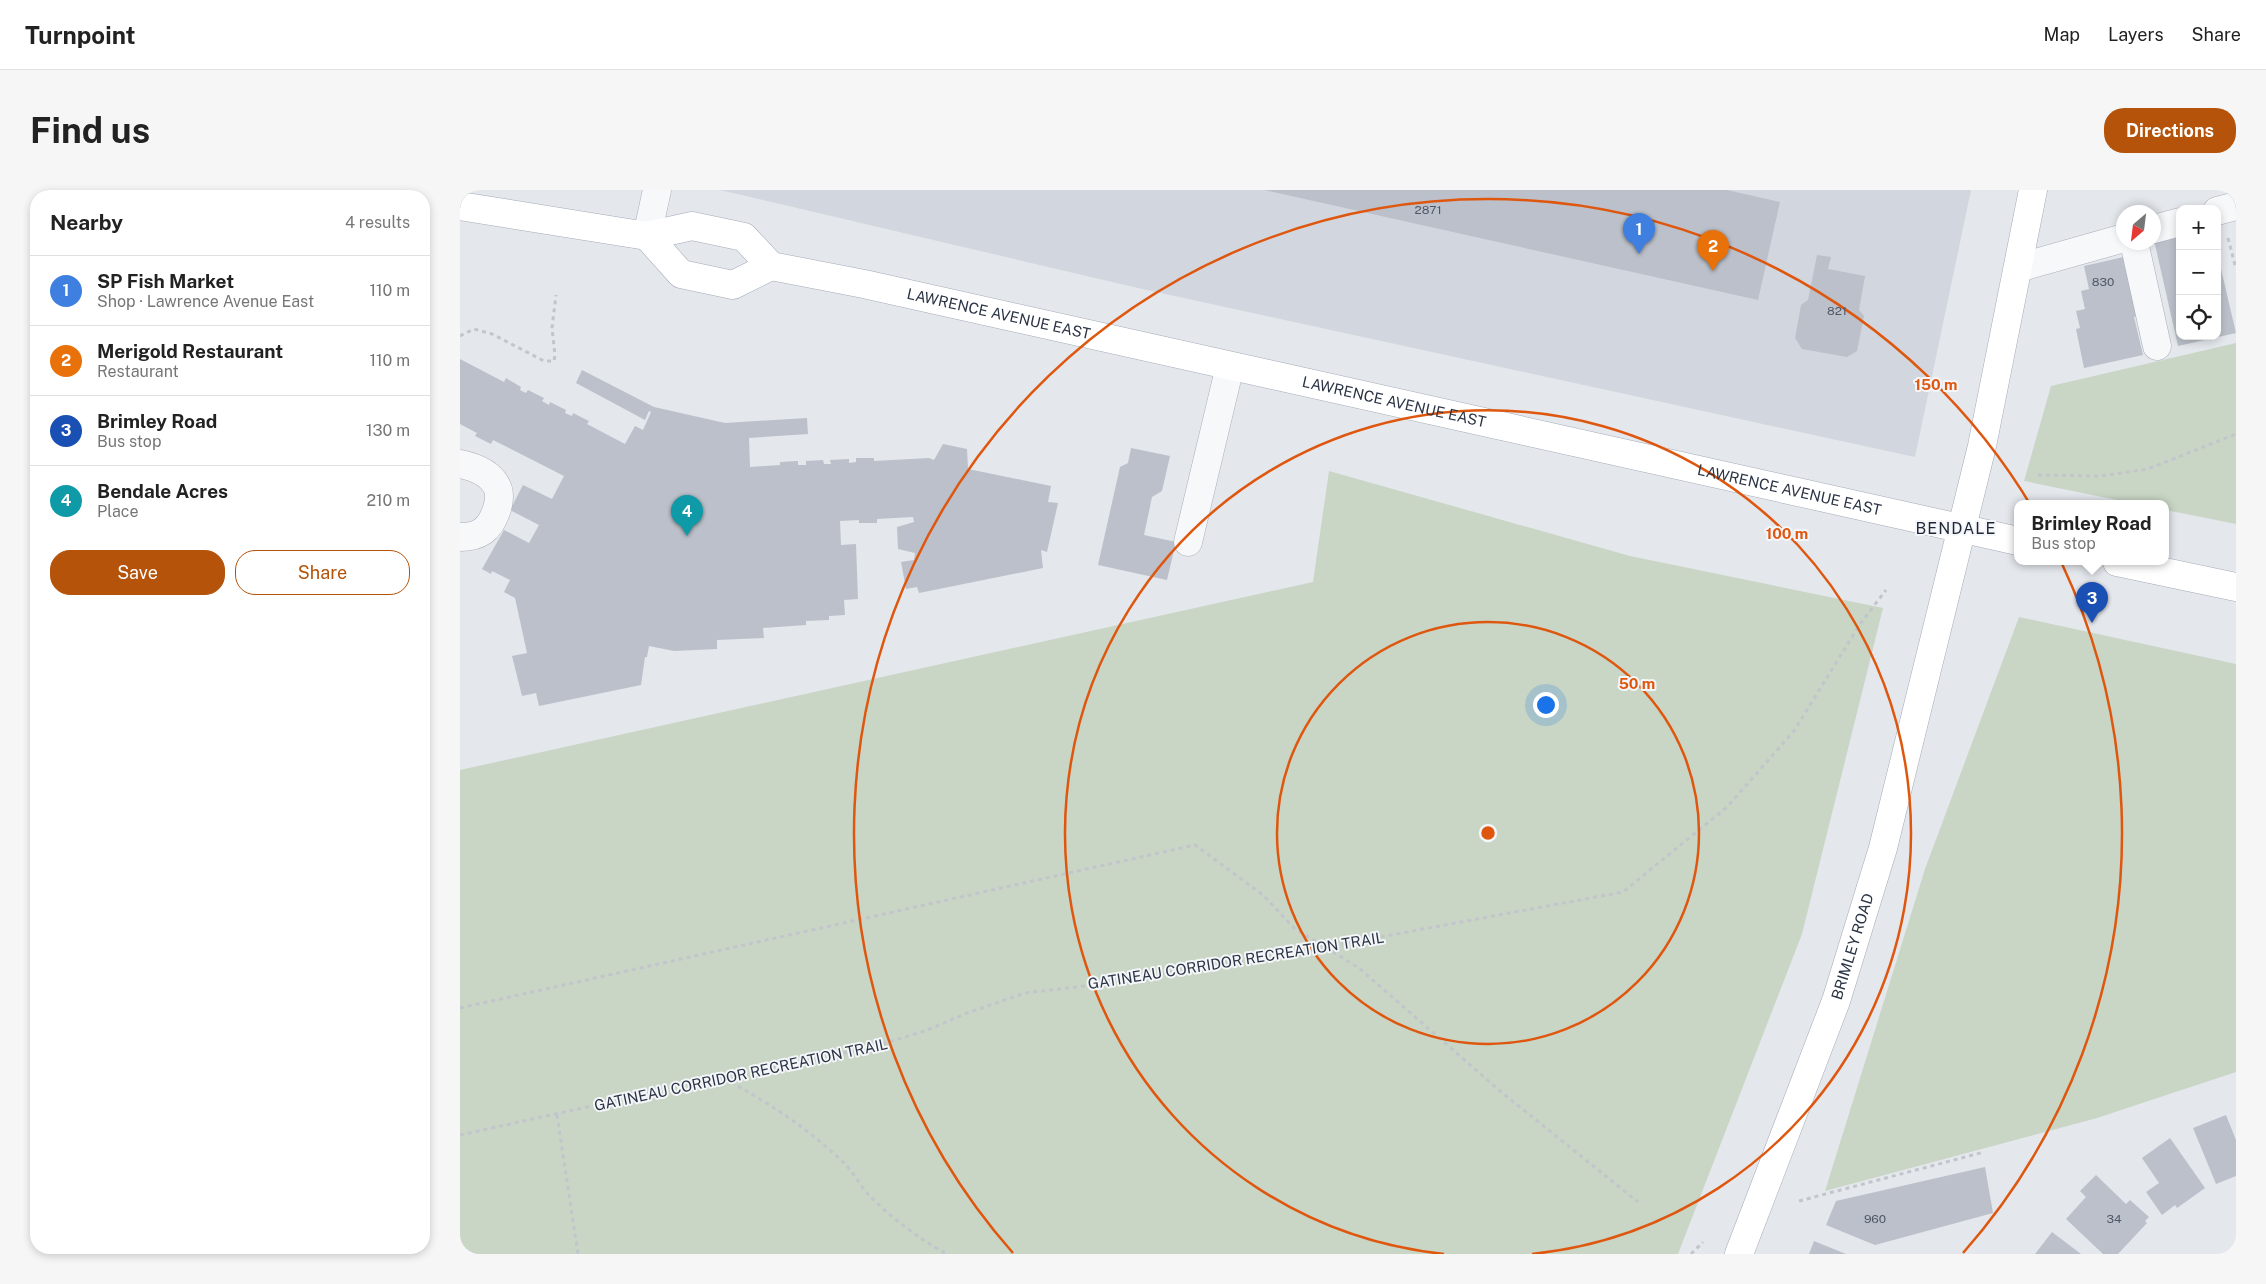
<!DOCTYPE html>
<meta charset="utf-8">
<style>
body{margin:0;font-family:"Public Sans",sans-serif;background:#f6f6f6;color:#222}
.controls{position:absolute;right:15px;top:15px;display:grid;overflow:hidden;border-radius:10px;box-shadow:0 2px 8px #0003}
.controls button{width:45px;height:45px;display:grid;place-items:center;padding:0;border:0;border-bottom:1px solid #e0e0e0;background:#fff;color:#222;font:25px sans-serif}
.compass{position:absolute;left:1656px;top:15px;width:45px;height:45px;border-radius:50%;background:#fff;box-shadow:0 2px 8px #0003;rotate:208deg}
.you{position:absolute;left:1085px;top:514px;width:18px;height:18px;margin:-12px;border:4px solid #fff;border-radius:50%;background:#1a73e8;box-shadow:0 0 0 8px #1a73e833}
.badge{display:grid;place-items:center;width:32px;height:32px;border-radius:50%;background:#b45309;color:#fff;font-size:16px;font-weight:700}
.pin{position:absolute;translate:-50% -41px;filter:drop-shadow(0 1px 2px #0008)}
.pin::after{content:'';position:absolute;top:26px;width:18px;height:15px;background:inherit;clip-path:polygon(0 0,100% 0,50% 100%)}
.popup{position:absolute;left:1554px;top:310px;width:155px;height:65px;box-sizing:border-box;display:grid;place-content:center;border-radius:10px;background:#fff;filter:drop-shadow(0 1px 4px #0005);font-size:16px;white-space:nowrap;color:#767676}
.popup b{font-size:19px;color:#222}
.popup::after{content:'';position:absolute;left:50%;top:100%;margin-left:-10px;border:10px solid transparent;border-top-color:#fff}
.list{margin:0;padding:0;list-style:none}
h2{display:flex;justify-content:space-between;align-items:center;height:65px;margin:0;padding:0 20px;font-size:21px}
h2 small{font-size:16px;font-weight:400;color:#767676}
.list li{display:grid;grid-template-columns:32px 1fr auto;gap:15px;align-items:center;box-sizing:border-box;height:70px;padding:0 20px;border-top:1px solid #e0e0e0}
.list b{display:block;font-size:19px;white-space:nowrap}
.list p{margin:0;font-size:16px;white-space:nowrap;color:#767676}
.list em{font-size:16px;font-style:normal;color:#767676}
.actions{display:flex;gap:10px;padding:15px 20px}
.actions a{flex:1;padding:11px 0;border:1px solid #b45309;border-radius:20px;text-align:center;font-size:18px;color:#b45309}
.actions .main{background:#b45309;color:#fff}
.icon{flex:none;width:28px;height:28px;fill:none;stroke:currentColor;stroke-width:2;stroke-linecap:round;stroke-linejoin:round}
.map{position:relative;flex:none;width:1776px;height:1064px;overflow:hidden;border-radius:20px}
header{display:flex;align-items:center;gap:30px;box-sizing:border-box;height:70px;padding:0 25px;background:#fff;border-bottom:1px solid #e0e0e0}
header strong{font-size:24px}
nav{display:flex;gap:28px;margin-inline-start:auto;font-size:18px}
.intro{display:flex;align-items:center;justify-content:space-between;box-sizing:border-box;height:120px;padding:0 30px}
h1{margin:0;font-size:35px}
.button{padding:12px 22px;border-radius:20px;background:#b45309;color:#fff;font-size:18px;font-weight:700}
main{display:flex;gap:30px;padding:0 30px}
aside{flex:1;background:#fff;border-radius:20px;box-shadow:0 2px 8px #0003}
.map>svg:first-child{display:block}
</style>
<header>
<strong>Turnpoint</strong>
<nav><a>Map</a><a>Layers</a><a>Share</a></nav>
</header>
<div class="intro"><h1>Find us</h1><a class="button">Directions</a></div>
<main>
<aside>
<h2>Nearby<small>4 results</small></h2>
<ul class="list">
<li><span class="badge" style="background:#3f7fe0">1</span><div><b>SP Fish Market</b><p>Shop · Lawrence Avenue East</p></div><em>110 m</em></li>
<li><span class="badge" style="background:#e8710a">2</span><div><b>Merigold Restaurant</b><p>Restaurant</p></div><em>110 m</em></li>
<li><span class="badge" style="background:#1a4fb4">3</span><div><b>Brimley Road</b><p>Bus stop</p></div><em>130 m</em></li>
<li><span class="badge" style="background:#0f9aa8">4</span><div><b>Bendale Acres</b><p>Place</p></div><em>210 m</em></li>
</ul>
<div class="actions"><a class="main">Save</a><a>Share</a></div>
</aside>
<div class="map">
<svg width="1776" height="1064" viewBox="0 0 1776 1064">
<rect width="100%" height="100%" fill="#e4e7ec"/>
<!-- built -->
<path fill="#d2d6de" d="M260,0H1511L1455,267L678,98Z"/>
<!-- green -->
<g fill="#c9d6c5">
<path d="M1776,153V334L1706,320V314H1677L1564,291L1591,196Z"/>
<path d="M869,281L1170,366L1423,418L1342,744L1218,1064H0V580L853,392Z"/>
<path d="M1559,427L1776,474V882L1637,928L1365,1001L1465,679Z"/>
</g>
<!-- building -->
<g fill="#bbc0ca">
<path d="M804,0H1267L1320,12L1298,110Z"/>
<path d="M1720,44V146H1757L1758,66L1776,143L1718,156L1694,50Z"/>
<path d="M1357,65L1371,67L1368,79L1405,86L1399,120L1404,126L1397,161L1387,167L1342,159L1335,148L1341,115L1348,110Z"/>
<path d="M1668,66L1679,126L1674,127L1683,165L1624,178L1616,139L1620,138L1616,121L1625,119L1621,101L1629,99L1624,76Z"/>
<path d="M0,169L44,192L46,188L61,197L60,200L66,203L68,200L84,208L82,211L89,215L90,212L106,220L105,223L112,226L113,223L129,231L127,234L165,254L175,236L183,240L191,222L189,221L185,230L116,193L122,180L194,217L265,233L347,228L348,244L289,248L290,277L320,275V272L338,271V275H346V271L363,270L364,274H371L370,270L389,269V273L396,272V268H414V271L469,268L474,270L483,254L507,259L508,279L591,296L588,312L598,313L587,362L581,360L583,378L459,403L457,397L446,399L441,372L454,370L455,363L438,359L437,337L454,332L453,327L417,329V333H399V330L380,331L381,355L396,354L398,409L384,410L385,425L369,426V430L346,431V435L303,438L304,448L257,450V459L214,461L189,456L187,467H185L181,495L79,516L76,503L62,506L52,466L67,463L55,408L44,402L50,390L32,381L31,384L22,379L44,340L69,353L79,335L50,320L63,295L92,309L104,286L33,250L31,254L15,246L17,243L0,234Z"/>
<path d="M671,258L710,266L702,301L692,307L684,345L716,352L707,390L638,375L660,277L668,273Z"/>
<path d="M1766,925L1776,950V986L1756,994L1733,938Z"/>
<path d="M1710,948L1745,998L1717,1018L1715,1015L1702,1025L1686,1002L1699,993L1682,968Z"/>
<path d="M1525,977L1533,1023L1415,1055L1366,1035L1376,1011Z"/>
<path d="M1636,985L1666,1014L1670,1010L1689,1027L1685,1031L1687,1033L1658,1064H1643L1606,1029L1626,1007L1620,1001Z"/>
<path d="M1592,1042L1621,1064H1575Z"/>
<path d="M1354,1051L1386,1064H1349Z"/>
</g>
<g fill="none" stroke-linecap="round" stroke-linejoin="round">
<!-- minor casing -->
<g stroke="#a9aeb7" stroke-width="29">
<g id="minor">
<path d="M1757,21L1776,16"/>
<path d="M1694,39L1720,32"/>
<path d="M187,46L197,0"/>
<path d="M1674,52L1697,156"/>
<path d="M1558,78L1664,48"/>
<path d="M0,274C14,277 29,282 36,295C44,308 34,333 23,341C16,346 8,347 0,347"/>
<path d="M728,352L770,176"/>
</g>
</g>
<!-- major casing -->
<g stroke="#a3abb8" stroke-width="29">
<g id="major">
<path id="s1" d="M0,16L187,46L232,36L284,47L311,76L404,94L1558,351"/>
<path d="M187,46L221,84L273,95L311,76"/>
<path d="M1657,372L1776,397"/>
<path id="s2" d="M1279,1064L1376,811L1423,658L1522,256L1573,0"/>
</g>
</g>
<!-- path -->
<g stroke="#c2c5cb" stroke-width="3" stroke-dasharray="4 4" stroke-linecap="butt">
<path d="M1768,48L1776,79"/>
<path d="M0,146L14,139L32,144L84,171H94L95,165L92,138L96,105"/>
<path d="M1578,285L1641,286L1688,279L1776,244"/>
<path d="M0,818L735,655L803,705L834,738L899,778L1040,901L1178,1012"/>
<path d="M264,888C307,912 346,937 382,971C392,980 399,994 408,1004C426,1024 463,1052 487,1064"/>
<path d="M97,925L118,1064"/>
<path d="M0,945L263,887L409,858L465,841L507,823L565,803L625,796L866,757L1163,702L1267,617L1334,541L1400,434L1426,400"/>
<path d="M1339,1011L1524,962"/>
<path d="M1231,1064L1243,1052"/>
</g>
<!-- minor -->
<use href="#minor" stroke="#f7f8fa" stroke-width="28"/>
<!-- major -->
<use href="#major" stroke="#fff" stroke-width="28"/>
</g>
<!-- distance rings -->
<g fill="none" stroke="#df570f" stroke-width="2.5">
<circle cx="1028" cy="643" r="211"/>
<path d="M984 1064A423 423 0 1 1 1072 1064"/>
<path d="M553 1063A634 634 0 1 1 1503 1063"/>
</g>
<g text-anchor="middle" stroke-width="4" stroke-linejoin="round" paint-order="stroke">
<!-- number labels -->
<g font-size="12" fill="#4f5766">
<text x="968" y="24">2871</text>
<text x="1643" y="96">830</text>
<text x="1377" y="125">821</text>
<text x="1415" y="1033">960</text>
<text x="1654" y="1033">34</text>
</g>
<!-- street labels -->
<g font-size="15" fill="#2b3445" stroke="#f4f6f9">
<text dy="5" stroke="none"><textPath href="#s1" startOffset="561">LAWRENCE AVENUE EAST</textPath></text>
<text dy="5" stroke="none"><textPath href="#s1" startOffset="966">LAWRENCE AVENUE EAST</textPath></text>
<text dy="5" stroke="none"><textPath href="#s1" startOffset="1371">LAWRENCE AVENUE EAST</textPath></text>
<text dy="5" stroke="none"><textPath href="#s2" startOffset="328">BRIMLEY ROAD</textPath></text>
<text transform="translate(776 771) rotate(-9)" y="5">GATINEAU CORRIDOR RECREATION TRAIL</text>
<text transform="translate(281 885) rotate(-12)" y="5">GATINEAU CORRIDOR RECREATION TRAIL</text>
</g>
<!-- neighbourhood labels -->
<g font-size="16" letter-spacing="1" fill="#1d2536" stroke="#f4f6f9">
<text x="1496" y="344">BENDALE</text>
</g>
</g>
<circle cx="1028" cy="643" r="8" fill="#df570f" stroke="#f4f6f9" stroke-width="2.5"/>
<g font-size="15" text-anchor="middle" font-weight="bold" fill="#df570f" stroke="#f4f6f9" stroke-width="4" stroke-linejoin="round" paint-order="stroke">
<text x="1476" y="200">150 m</text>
<text x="1327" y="349">100 m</text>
<text x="1177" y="499">50 m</text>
</g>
</svg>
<div class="controls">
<button>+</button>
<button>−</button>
<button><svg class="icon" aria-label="locate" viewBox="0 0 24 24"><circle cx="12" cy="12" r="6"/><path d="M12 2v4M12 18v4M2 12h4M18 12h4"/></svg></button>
</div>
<svg class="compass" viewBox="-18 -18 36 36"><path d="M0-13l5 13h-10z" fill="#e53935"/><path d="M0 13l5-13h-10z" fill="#767676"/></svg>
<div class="you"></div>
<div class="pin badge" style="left:1179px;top:64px;background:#3f7fe0">1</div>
<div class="pin badge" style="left:1253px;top:81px;background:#e8710a">2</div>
<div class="pin badge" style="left:1632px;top:433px;background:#1a4fb4">3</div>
<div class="popup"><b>Brimley Road</b>Bus stop</div>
<div class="pin badge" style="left:227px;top:346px;background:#0f9aa8">4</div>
</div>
</main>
